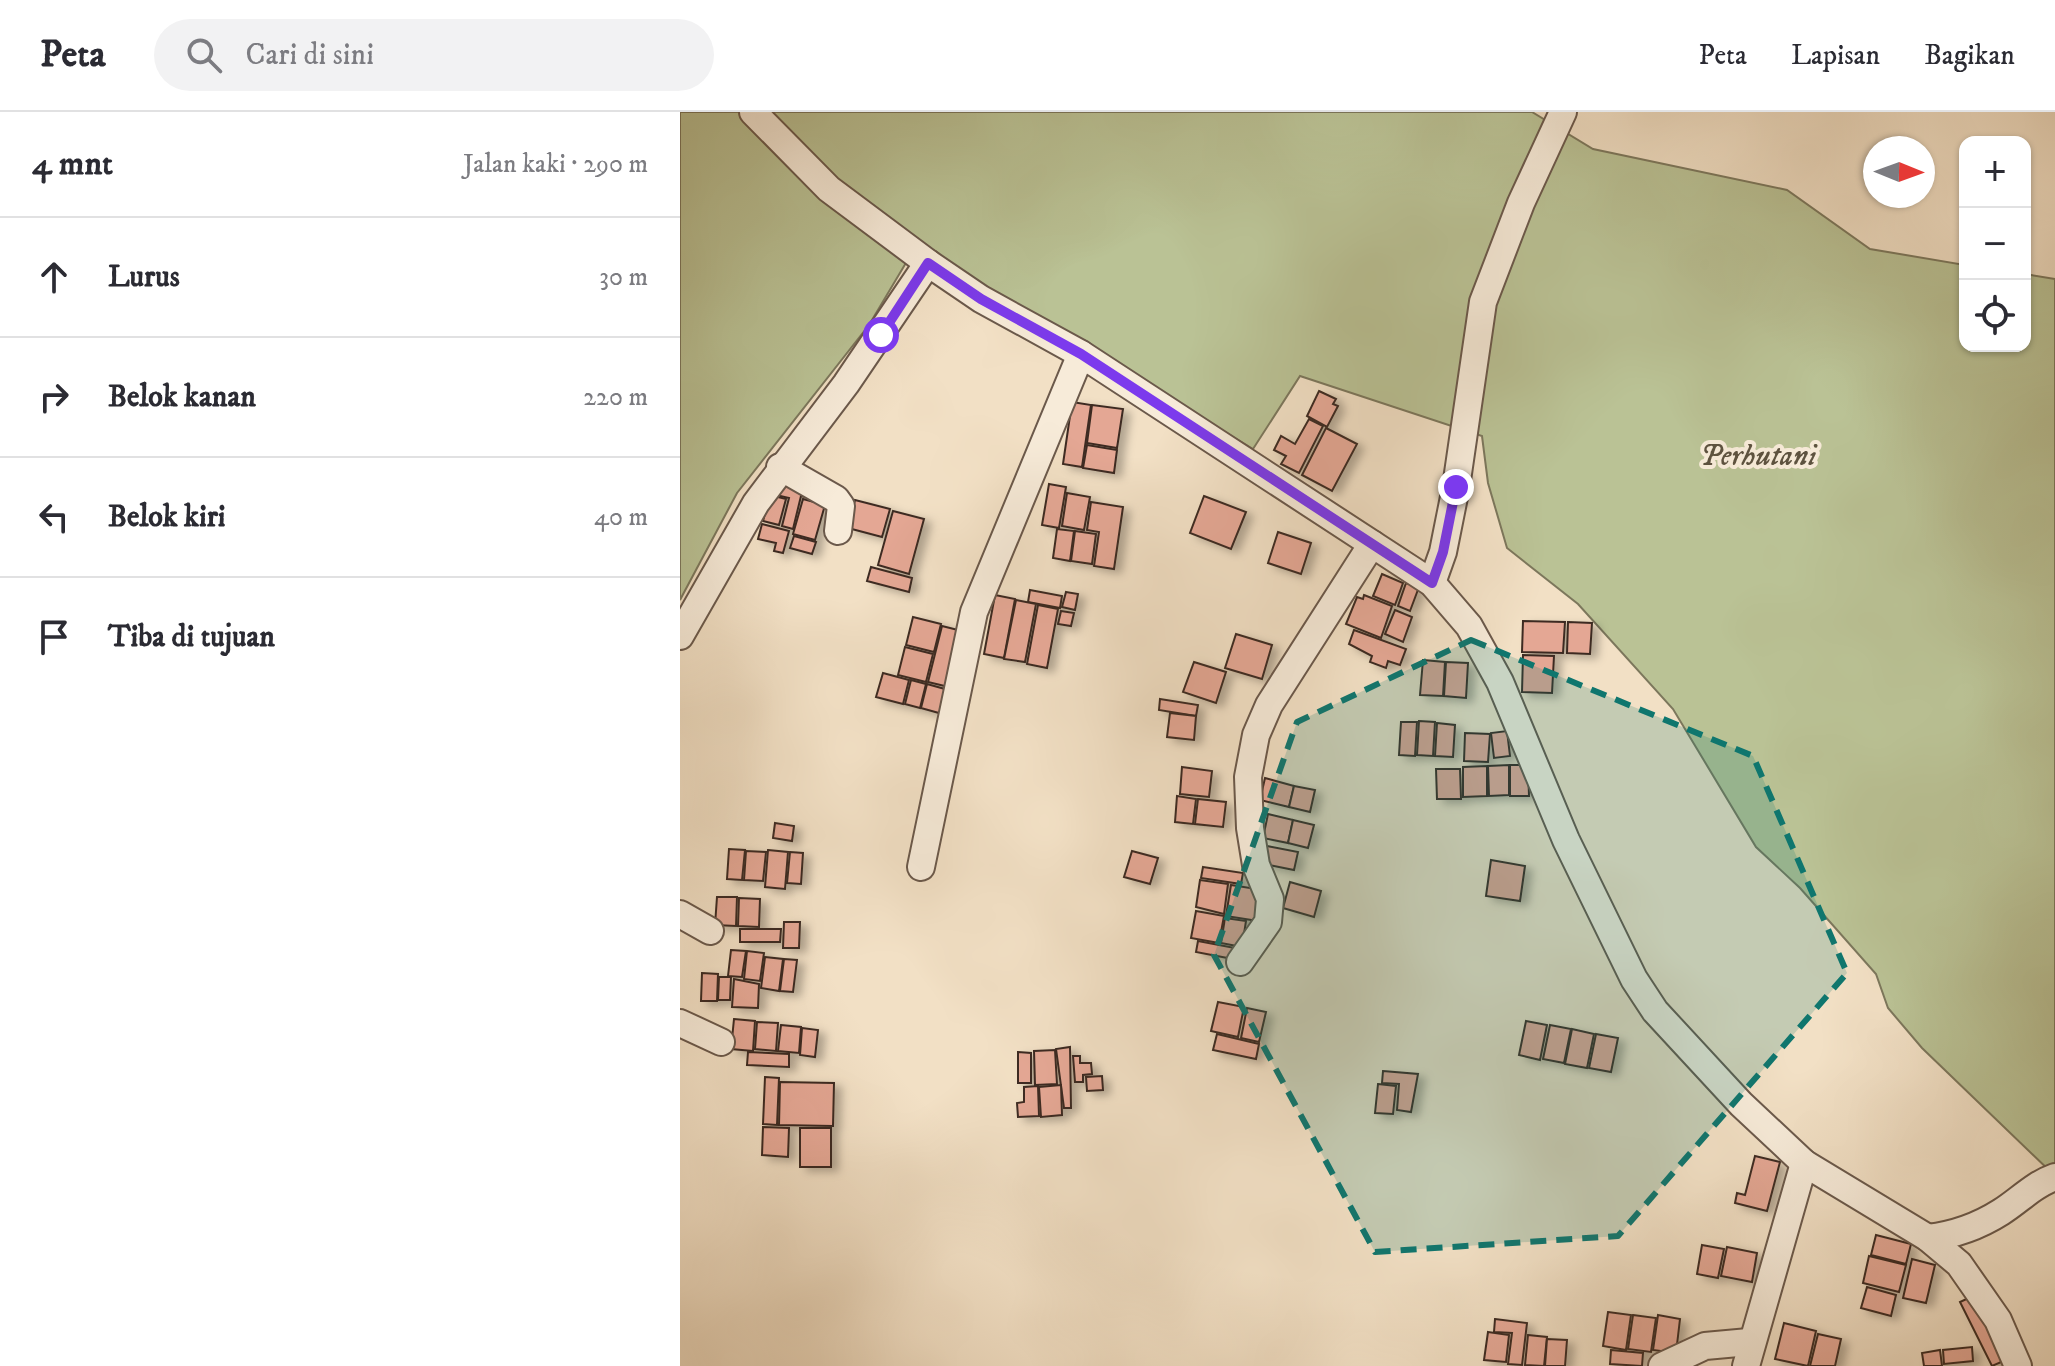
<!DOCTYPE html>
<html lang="id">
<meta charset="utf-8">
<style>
body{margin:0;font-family:"IM FELL DW Pica",serif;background:#f2f2f3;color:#2b2b33}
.controls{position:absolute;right:24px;top:24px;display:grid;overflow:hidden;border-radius:16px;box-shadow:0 2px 6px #0004}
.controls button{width:72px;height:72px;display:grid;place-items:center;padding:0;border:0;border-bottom:2px solid #e1e1e2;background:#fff;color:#2b2b33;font:40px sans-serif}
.compass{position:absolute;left:1183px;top:24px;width:72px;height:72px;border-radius:50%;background:#fff;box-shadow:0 2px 6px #0004;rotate:91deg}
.stop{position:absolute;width:24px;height:24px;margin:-18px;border:6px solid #7c3aed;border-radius:50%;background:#fff}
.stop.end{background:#7c3aed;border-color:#fff;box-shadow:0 2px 8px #0008}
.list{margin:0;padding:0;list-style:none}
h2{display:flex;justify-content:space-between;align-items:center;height:104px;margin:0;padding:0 32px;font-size:34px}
h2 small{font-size:26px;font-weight:400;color:#7c7c81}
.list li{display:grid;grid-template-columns:52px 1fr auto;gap:24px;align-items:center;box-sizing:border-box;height:120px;padding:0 32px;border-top:2px solid #e1e1e2}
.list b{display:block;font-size:30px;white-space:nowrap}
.list em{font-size:26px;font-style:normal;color:#7c7c81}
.icon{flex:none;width:44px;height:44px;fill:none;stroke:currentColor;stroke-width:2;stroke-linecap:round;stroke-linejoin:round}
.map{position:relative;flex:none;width:1375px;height:1254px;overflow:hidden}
header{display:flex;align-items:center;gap:48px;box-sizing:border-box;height:112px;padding:0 40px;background:#fff;border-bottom:2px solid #e1e1e2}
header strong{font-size:38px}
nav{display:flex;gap:44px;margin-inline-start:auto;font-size:28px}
.search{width:560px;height:72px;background:#f2f2f3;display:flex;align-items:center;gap:20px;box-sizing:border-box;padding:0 28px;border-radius:44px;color:#7c7c81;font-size:30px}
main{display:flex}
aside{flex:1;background:#fff}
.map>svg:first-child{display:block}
</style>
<header>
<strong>Peta</strong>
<div class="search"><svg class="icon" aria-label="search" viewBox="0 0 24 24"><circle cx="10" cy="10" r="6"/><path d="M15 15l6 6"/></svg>Cari di sini</div>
<nav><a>Peta</a><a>Lapisan</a><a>Bagikan</a></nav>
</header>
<main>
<aside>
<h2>4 mnt<small>Jalan kaki · 290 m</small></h2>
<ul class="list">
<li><svg class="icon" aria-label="ahead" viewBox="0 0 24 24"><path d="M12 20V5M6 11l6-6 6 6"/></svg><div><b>Lurus</b></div><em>30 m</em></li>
<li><svg class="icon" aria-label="right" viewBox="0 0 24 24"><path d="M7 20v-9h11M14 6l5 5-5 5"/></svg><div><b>Belok kanan</b></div><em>220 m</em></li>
<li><svg class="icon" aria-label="left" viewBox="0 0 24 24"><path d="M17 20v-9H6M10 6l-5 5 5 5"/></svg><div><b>Belok kiri</b></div><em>40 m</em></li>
<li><svg class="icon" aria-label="arrive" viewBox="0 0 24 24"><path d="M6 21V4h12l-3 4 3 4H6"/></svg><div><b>Tiba di tujuan</b></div></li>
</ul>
</aside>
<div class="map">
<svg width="1375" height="1254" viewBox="0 0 1375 1254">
<defs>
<filter id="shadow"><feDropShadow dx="7" dy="4" stdDeviation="4" flood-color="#0004"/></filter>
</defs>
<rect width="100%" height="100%" fill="#f2e0c5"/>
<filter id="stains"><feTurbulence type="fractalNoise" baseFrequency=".0025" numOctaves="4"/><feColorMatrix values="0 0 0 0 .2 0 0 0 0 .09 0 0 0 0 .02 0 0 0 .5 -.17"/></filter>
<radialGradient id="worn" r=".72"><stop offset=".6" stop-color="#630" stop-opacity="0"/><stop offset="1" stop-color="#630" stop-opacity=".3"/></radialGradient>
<!-- green -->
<path fill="#bac295" stroke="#7c775c" stroke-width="2" d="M0,0H852L913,37L1107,78L1190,137L1285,153V234H1345V162L1375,167V1064L1242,936L1208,896L1196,862L1120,776L1076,735L993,597L898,492L827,436L808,371L802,324L620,264L573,337L256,145L239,129L189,213L57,381L0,488Z"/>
<!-- building -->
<g fill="#e4a794" stroke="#3e2c22" stroke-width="2" filter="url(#shadow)">
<path d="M639,279L656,287L653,292L658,294L647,315L627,304Z"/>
<path d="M392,290L411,293L402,355L383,352Z"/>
<path d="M412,293L443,297L437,336L407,331Z"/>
<path d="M629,307L643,314L619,361L601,352L606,344L594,338L601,324L615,332Z"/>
<path d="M646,316L677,332L652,379L622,363Z"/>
<path d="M407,333L437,338L434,361L403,356Z"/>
<path d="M100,367L129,374L126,385L121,384L113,417L102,414L109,386L96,383Z"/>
<path d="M369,372L386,375L379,416L362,413Z"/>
<path d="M387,381L410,385L404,418L382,414Z"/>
<path d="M90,383L106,387L99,413L83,409Z"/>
<path d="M524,384L566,400L551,437L510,421Z"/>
<path d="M123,387L145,393L135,428L113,422Z"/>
<path d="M175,388L210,397L202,425L168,416Z"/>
<path d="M411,390L443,395L434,457L414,454L419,420L407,418Z"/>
<path d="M213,399L244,407L229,462L198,453Z"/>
<path d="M82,412L109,419L103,441L94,439L96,431L78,427Z"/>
<path d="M377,417L394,419L390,449L373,446Z"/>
<path d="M395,419L416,422L412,452L391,449Z"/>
<path d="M598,420L631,431L621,462L588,451Z"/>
<path d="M114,424L136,430L132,442L110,436Z"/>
<path d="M191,455L232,466L229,480L187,469Z"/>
<path d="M702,462L723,471L715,493L693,484Z"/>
<path d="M726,471L739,475L730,499L718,494Z"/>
<path d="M350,478L382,484L380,496L348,490Z"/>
<path d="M386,480L398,482L395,498L382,495Z"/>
<path d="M315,483L335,487L324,546L304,542Z"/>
<path d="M684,483L712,494L701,526L666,512L677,485L683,487Z"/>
<path d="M336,488L356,492L345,550L324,547Z"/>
<path d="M358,493L378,497L367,556L347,552Z"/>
<path d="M715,498L732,505L723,530L705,522Z"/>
<path d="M381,499L394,501L391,514L378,512Z"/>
<path d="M233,505L261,512L254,540L226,533Z"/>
<path d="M843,509L885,510L883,541L842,540Z"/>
<path d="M888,510L912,511L910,542L887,541Z"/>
<path d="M262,514L286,520L273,576L248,570Z"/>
<path d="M674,518L726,537L720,553L708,549L706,556L690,550L692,544L669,532Z"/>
<path d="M556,522L592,533L582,567L545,556Z"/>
<path d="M225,535L253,542L246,570L218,563Z"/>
<path d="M843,543L874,544L872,581L842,580Z"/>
<path d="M743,548L765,550L763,584L740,583Z"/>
<path d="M514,550L546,560L536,591L503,580Z"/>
<path d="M766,550L788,551L786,586L764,584Z"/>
<path d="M203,561L229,568L223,592L196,585Z"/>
<path d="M231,568L246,572L240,596L225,592Z"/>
<path d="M247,572L272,579L266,603L241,596Z"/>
<path d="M480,587L518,593L516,604L479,598Z"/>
<path d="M490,601L516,604L514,628L487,625Z"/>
<path d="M739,609L755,610L753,644L737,643Z"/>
<path d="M721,610H737L735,644L719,643Z"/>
<path d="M757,611L775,613L773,645L755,644Z"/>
<path d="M827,619L830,644L814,646L811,621Z"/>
<path d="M785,621L810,622L808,650L784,649Z"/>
<path d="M829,653V683L809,684L808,654Z"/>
<path d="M830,653H848L849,684H830Z"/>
<path d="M807,654V684L783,685V655Z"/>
<path d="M502,655L532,659L529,685L500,682Z"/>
<path d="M756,657H780L781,687H757Z"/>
<path d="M585,666L614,674L609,695L580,688Z"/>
<path d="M614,674L635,678L630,700L609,695Z"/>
<path d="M497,684L516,687L513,712L495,710Z"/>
<path d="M518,687L546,690L543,715L515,712Z"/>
<path d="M588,702L613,708L608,731L583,726Z"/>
<path d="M613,708L634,713L628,736L608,731Z"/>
<path d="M95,711L114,714L112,729L93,726Z"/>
<path d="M587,734L618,740L614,758L584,752Z"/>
<path d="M49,737L65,738L62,768L47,767Z"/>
<path d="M88,738L108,740L105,777L85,775Z"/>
<path d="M66,739L86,740L83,769L64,768Z"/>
<path d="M452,739L478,746L470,772L444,765Z"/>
<path d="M110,740L123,741L121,772L107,771Z"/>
<path d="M811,748L845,754L840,789L806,784Z"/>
<path d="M523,755L563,761L561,772L521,766Z"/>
<path d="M520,768L548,772L544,802L516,795Z"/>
<path d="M610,770L641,779L634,805L603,796Z"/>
<path d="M551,773L583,778L578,809L546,804Z"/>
<path d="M37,785H57L56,814L35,813Z"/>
<path d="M59,786L80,787L79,815L58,814Z"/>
<path d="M516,799L544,804L539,831L511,826Z"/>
<path d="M545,806L566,809L562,835L541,831Z"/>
<path d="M104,810H120L119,836H103Z"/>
<path d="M60,817H101L100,830H60Z"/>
<path d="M518,829L560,837L558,848L516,840Z"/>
<path d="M51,838L66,839L62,865L48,864Z"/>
<path d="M67,839L84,841L80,869L64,867Z"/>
<path d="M85,845L103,847L99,879L81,876Z"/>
<path d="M104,847L117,848L113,880L100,879Z"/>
<path d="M22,861L38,862L37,889H21Z"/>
<path d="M39,865H51L50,888H38Z"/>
<path d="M54,867L79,872L78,896L52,895Z"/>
<path d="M538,890L564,895L558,925L531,919Z"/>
<path d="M567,896L586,900L579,930L561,926Z"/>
<path d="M54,907L75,909L73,939L51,937Z"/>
<path d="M846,909L867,913L860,948L839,943Z"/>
<path d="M77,910L98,911L96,939L75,937Z"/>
<path d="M101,913L121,915L119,941L98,939Z"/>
<path d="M870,913L891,917L884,951L863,947Z"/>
<path d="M122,916L138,918L135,945L120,943Z"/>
<path d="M892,917L914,922L907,956L885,952Z"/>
<path d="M537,922L579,932L576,947L533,938Z"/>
<path d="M916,922L938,926L931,960L909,956Z"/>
<path d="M390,935L391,996H384L376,937Z"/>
<path d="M375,938L377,972L355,973L354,939Z"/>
<path d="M68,940L109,942V955L67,953Z"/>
<path d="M338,940L351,941V971H338Z"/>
<path d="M393,944H400V951H411L412,962L403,963V970H395Z"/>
<path d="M703,959L738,962L731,1000L717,998L719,972L702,971Z"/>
<path d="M422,964L423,978L407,979L406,965Z"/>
<path d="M85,965L99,966L97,1013L83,1012Z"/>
<path d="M100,970L154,971L153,1014L99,1013Z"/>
<path d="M698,972L716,974L713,1002L695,1001Z"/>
<path d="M381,973L382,1003L361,1005L359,975Z"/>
<path d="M358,974L359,1004L338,1005L337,991L344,990V975Z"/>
<path d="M83,1015L109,1016L108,1045L82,1043Z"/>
<rect x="120" y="1016" width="31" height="39"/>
<path d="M1075,1044L1100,1050L1087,1099L1055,1091L1057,1081L1065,1083Z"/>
<path d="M1196,1123L1231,1132L1226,1152L1191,1143Z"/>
<path d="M1022,1133L1044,1137L1038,1166L1017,1162Z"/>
<path d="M1047,1135L1077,1141L1072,1170L1041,1164Z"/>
<path d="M1189,1144L1226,1153L1219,1180L1183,1171Z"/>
<path d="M1232,1147L1255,1153L1246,1191L1223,1186Z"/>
<path d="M1187,1175L1216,1183L1211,1204L1181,1196Z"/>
<path d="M1297,1182L1326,1248L1312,1254L1280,1190Z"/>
<path d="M928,1200L951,1203L946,1238L923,1234Z"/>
<path d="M953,1203L976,1206L971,1240L948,1237Z"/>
<path d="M978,1203L1000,1207L996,1241L973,1238Z"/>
<path d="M815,1207L847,1211L842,1253L828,1252L832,1221L814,1220Z"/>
<path d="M1104,1211L1136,1219L1128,1254L1095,1247Z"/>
<path d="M808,1220L829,1223L826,1250L804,1248Z"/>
<path d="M1138,1222L1161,1227L1155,1254H1130Z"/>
<path d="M848,1223L867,1225L864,1254L845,1253Z"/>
<path d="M867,1227L887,1228L885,1254H865Z"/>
<path d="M1292,1235L1293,1249L1264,1252L1263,1238Z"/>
<path d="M931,1238L963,1241L962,1254L930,1252Z"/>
<path d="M1260,1238L1262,1254H1244L1242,1241Z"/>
</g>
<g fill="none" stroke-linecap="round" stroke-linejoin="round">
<!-- minor casing -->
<g stroke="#6b594b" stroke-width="30">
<g id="minor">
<path d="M73,0L149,77L248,151L301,187L401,242L752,471L789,514L820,570L886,728L954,867L975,899L1061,992L1124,1051L1248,1126L1279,1152L1318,1208L1338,1254"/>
<path d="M100,355L156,387L161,394L158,419"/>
<path d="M752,471L763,440L776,375L803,190L841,91L883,0"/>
<path d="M0,524L76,391L166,272L248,151"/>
<path d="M241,755L294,500L401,242"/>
<path d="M0,802L30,819"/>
<path d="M560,850L588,810L590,787L576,753L570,716L568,665L576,623L589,593L692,432"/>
<path d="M0,911L41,930"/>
<path d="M1248,1126C1273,1123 1299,1114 1321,1100C1340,1088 1353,1073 1375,1065"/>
<path d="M982,1254L1025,1234L1069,1230"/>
<path d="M1066,1254L1124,1051"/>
</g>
</g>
<!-- minor -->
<use href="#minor" stroke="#f7ebd9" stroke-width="26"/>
</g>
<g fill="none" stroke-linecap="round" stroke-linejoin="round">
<!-- route -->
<path stroke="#7c3aed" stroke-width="10" d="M201,223L248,151L301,187L401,242L752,471L763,440L776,375"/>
</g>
<!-- marked area -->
<path fill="#0f766e" fill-opacity="0.2" stroke="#0f766e" stroke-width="6" stroke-dasharray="16 10" stroke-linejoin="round" d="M791,528L1073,644L1167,861L938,1124L695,1140L534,843L617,610Z"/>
<g text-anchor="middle" stroke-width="8" stroke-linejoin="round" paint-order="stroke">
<!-- park labels -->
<g font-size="30" font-style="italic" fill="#5d523f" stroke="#f7ebd9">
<text x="1078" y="353">Perhutani</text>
</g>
</g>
<rect width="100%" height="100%" filter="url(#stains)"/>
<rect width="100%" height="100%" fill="url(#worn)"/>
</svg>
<div class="controls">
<button>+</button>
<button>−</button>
<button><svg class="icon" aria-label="locate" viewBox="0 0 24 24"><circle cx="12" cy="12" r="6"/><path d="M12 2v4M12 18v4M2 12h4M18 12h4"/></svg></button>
</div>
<svg class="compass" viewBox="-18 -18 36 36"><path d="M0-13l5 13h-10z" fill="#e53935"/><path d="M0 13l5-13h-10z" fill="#7c7c81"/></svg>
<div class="stop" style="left:201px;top:223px"></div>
<div class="stop end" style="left:776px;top:375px"></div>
</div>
</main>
